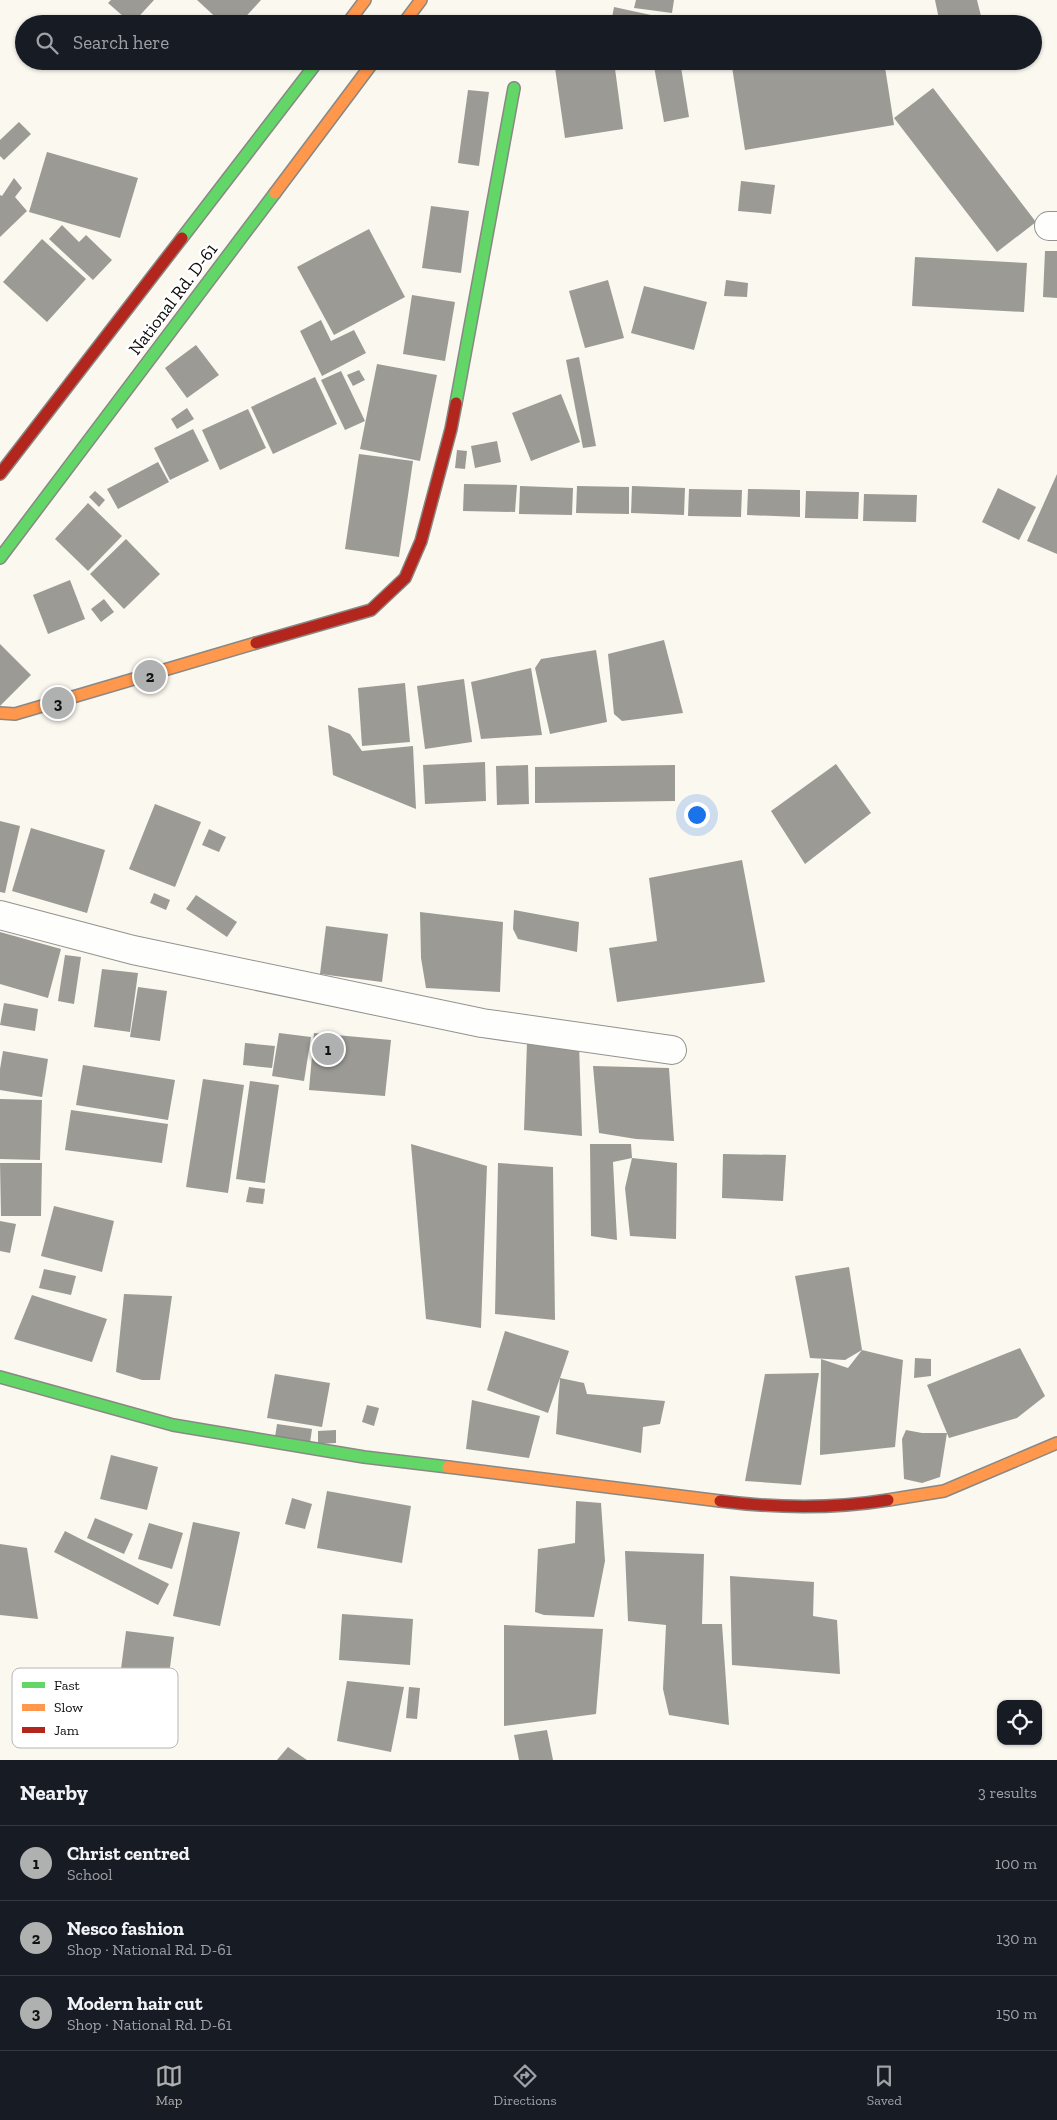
<!DOCTYPE html>
<meta charset="utf-8">
<style>
body{margin:0;font-family:"Zilla Slab",serif;background:#20242c;color:#f1f3f6}
.controls{position:absolute;right:15px;bottom:15px;display:grid;overflow:hidden;border-radius:10px;box-shadow:0 1px 4px #0004}
.controls button{width:45px;height:45px;display:grid;place-items:center;padding:0;border:0;border-bottom:1px solid #363941;background:#171b24;color:#f1f3f6;font:25px sans-serif}
.you{position:absolute;left:696px;top:814px;width:18px;height:18px;margin:-12px;border:4px solid #fff;border-radius:50%;background:#1a73e8;box-shadow:0 0 0 8px #1a73e833}
.badge{display:grid;place-items:center;width:32px;height:32px;border-radius:50%;background:#afb0b0;color:#111;font-size:16px;font-weight:700}
.pin{position:absolute;translate:-50% -50%;border:2px solid #fff;box-shadow:0 1px 5px #0006}
.list{margin:0;padding:0;list-style:none}
h2{display:flex;justify-content:space-between;align-items:center;height:65px;margin:0;padding:0 20px;font-size:21px}
h2 small{font-size:16px;font-weight:400;color:#9ea1a6}
.list li{display:grid;grid-template-columns:32px 1fr auto;gap:15px;align-items:center;box-sizing:border-box;height:75px;padding:0 20px;border-top:1px solid #363941}
.list b{display:block;font-size:19px;white-space:nowrap}
.list p{margin:0;font-size:16px;white-space:nowrap;color:#9ea1a6}
.list em{font-size:16px;font-style:normal;color:#9ea1a6}
.icon{flex:none;width:28px;height:28px;fill:none;stroke:currentColor;stroke-width:2;stroke-linecap:round;stroke-linejoin:round}
.map{position:relative;flex:none;width:1057px;height:1760px;overflow:hidden}
.search{position:absolute;background:#171b24;box-shadow:0 1px 4px #0004;left:15px;right:15px;top:15px;height:55px;display:flex;align-items:center;gap:12px;box-sizing:border-box;padding:0 18px;border-radius:28px;color:#9ea1a6;font-size:19px}
.sheet{height:290px;background:#171b24}
nav{display:flex;justify-content:space-around;align-items:center;box-sizing:border-box;height:70px;border-top:1px solid #363941;background:#171b24;font-size:14px;color:#9ea1a6}
nav a{display:grid;justify-items:center;gap:2px}
nav .on{color:#afb0b0}
.map>svg:first-child{display:block}
</style>
<div class="map">
<svg width="1057" height="1760" viewBox="0 0 1057 1760">
<rect width="100%" height="100%" fill="#faf8ef"/>
<!-- building -->
<g fill="#9c9a95">
<path d="M111,0H154L132,24L108,3Z"/>
<path d="M197,0H261L239,24H223Z"/>
<path d="M636,0H674L672,13L634,8Z"/>
<path d="M935,0H977L983,24H940Z"/>
<path d="M614,7L660,17L658,24L611,23Z"/>
<path d="M554,61H614L623,129L565,138Z"/>
<path d="M653,61H680L689,117L664,122Z"/>
<path d="M766,61H884L894,125L745,150L732,67Z"/>
<path d="M933,88L1036,222L997,252L894,118Z"/>
<path d="M468,90L489,92L479,166L458,163Z"/>
<path d="M19,122L31,134L4,160L0,156V140Z"/>
<path d="M47,152L138,178L120,238L29,212Z"/>
<path d="M14,178L22,188L15,197L27,211L0,237V195L2,196Z"/>
<path d="M741,181L775,185L771,214L738,211Z"/>
<path d="M431,206L469,211L461,273L422,268Z"/>
<path d="M62,225L79,242L86,235L112,260L93,280L49,239Z"/>
<path d="M369,229L405,297L334,335L297,267Z"/>
<path d="M42,239L86,279L47,322L3,282Z"/>
<path d="M1045,251H1057V298L1043,297Z"/>
<path d="M915,257L1027,263L1024,312L912,306Z"/>
<path d="M608,280L624,338L585,348L569,291Z"/>
<path d="M726,280L748,283L747,297L724,296Z"/>
<path d="M644,286L707,302L694,350L631,333Z"/>
<path d="M412,295L455,302L445,361L403,354Z"/>
<path d="M321,320L331,341L354,330L366,353L322,376L300,331Z"/>
<path d="M196,345L219,375L187,398L165,368Z"/>
<path d="M579,357L596,446L583,448L566,360Z"/>
<path d="M377,364L437,375L420,461L360,449Z"/>
<path d="M359,370L365,380L353,386L347,375Z"/>
<path d="M341,371L365,421L345,430L321,380Z"/>
<path d="M315,377L337,424L273,454L251,407Z"/>
<path d="M561,394L580,442L531,461L512,413Z"/>
<path d="M187,408L194,419L177,429L171,419Z"/>
<path d="M248,409L266,448L220,470L202,430Z"/>
<path d="M193,429L209,461L170,480L154,448Z"/>
<path d="M497,441L501,462L475,468L471,446Z"/>
<path d="M457,450L467,451L465,469L455,468Z"/>
<path d="M359,454L413,461L399,557L345,549Z"/>
<path d="M158,462L169,482L118,509L107,489Z"/>
<path d="M1057,474V554L1027,541Z"/>
<path d="M464,484L517,485L515,512L463,511Z"/>
<path d="M520,486L573,488L572,515L519,514Z"/>
<path d="M577,486L629,487V514L576,513Z"/>
<path d="M632,486L685,488L684,515L631,513Z"/>
<path d="M998,488L1036,507L1019,540L982,522Z"/>
<path d="M689,489L742,490L741,517L688,516Z"/>
<path d="M748,489L800,490V517L747,515Z"/>
<path d="M95,491L105,500L99,507L89,497Z"/>
<path d="M806,491L859,492L858,519L805,518Z"/>
<path d="M864,494L917,495L916,522L863,521Z"/>
<path d="M88,503L122,536L88,571L55,539Z"/>
<path d="M126,539L160,574L124,609L90,574Z"/>
<path d="M70,580L85,619L48,634L33,595Z"/>
<path d="M104,599L114,612L101,622L91,609Z"/>
<path d="M664,640L683,713L622,721L614,714L608,654Z"/>
<path d="M0,644L31,675L0,706Z"/>
<path d="M596,650L607,722L550,734L535,668L541,659Z"/>
<path d="M531,668L542,735L481,739L471,682Z"/>
<path d="M464,679L472,742L425,749L417,686Z"/>
<path d="M405,683L410,742L362,746L358,688Z"/>
<path d="M328,725L350,734L362,751L413,746L416,809L333,775Z"/>
<path d="M485,762L486,801L425,804L423,765Z"/>
<path d="M836,764L871,813L805,864L771,811Z"/>
<path d="M528,765L529,804L497,805L496,766Z"/>
<path d="M675,765V801L535,803V767Z"/>
<path d="M155,804L201,822L175,887L129,869Z"/>
<path d="M0,821L20,826L5,893L0,892Z"/>
<path d="M31,828L105,850L87,913L12,891Z"/>
<path d="M209,829L226,837L219,852L202,845Z"/>
<path d="M742,860L765,982L617,1002L609,948L657,941L649,878Z"/>
<path d="M154,893L170,900L166,910L150,903Z"/>
<path d="M196,895L237,922L227,937L186,909Z"/>
<path d="M514,910L579,922L577,952L518,939L513,929Z"/>
<path d="M420,912L503,922L500,992L426,988L421,958Z"/>
<path d="M326,926L388,934L382,982L320,974Z"/>
<path d="M0,932L61,949L48,998L0,984Z"/>
<path d="M65,955L81,957L74,1004L58,1001Z"/>
<path d="M102,969L138,973L130,1032L94,1027Z"/>
<path d="M138,987L167,991L160,1041L130,1037Z"/>
<path d="M4,1003L38,1009L35,1031L0,1025Z"/>
<path d="M279,1033L311,1037L304,1081L272,1076Z"/>
<path d="M314,1033L391,1040L385,1096L309,1090Z"/>
<path d="M527,1042L579,1043L582,1136L524,1130Z"/>
<path d="M245,1043L275,1046L272,1068L243,1065Z"/>
<path d="M3,1051L48,1059L42,1097L0,1090V1069Z"/>
<path d="M83,1065L175,1080L168,1120L76,1105Z"/>
<path d="M593,1066L669,1068L674,1141L636,1139L599,1133Z"/>
<path d="M203,1079L244,1085L228,1193L186,1187Z"/>
<path d="M250,1081L279,1085L265,1183L236,1179Z"/>
<path d="M0,1099L42,1100L40,1160L0,1159Z"/>
<path d="M71,1110L168,1124L162,1163L65,1150Z"/>
<path d="M411,1144L487,1166L481,1328L426,1319Z"/>
<path d="M590,1144H631L632,1158L613,1162L617,1240L591,1236Z"/>
<path d="M723,1154L786,1155L783,1201L722,1198Z"/>
<path d="M632,1158L677,1163L676,1239L630,1236L625,1188Z"/>
<path d="M0,1163H42L41,1216H1Z"/>
<path d="M498,1163L553,1167L555,1320L495,1314Z"/>
<path d="M249,1187L265,1189L263,1204L246,1202Z"/>
<path d="M54,1206L114,1221L102,1272L41,1256Z"/>
<path d="M0,1221L16,1224L10,1253L0,1251Z"/>
<path d="M849,1267L862,1350L903,1360L895,1447L820,1455L821,1359L848,1368L862,1350L845,1360L810,1358L795,1276Z"/>
<path d="M44,1269L76,1276L71,1295L39,1288Z"/>
<path d="M124,1294L172,1296L160,1380H142L116,1372Z"/>
<path d="M32,1295L107,1319L92,1362L14,1339Z"/>
<path d="M505,1331L569,1351L560,1378L584,1383L587,1394L665,1401L660,1424L643,1427L641,1453L556,1434L560,1378L548,1413L487,1390Z"/>
<path d="M1020,1348L1045,1396L1017,1418L949,1438L927,1385Z"/>
<path d="M915,1358L931,1359V1376L914,1378Z"/>
<path d="M819,1373L801,1485L745,1481L765,1374Z"/>
<path d="M275,1374L330,1383L322,1427L267,1418Z"/>
<path d="M472,1400L540,1416L529,1458L466,1449Z"/>
<path d="M367,1405L379,1408L374,1426L362,1422Z"/>
<path d="M277,1424L312,1429L310,1443L275,1437Z"/>
<path d="M336,1430V1443L318,1444V1431Z"/>
<path d="M906,1430L922,1433H947L940,1477L922,1483L904,1479L902,1439Z"/>
<path d="M111,1455L158,1467L147,1510L100,1499Z"/>
<path d="M327,1491L411,1506L402,1563L317,1548Z"/>
<path d="M292,1498L312,1504L305,1529L285,1524Z"/>
<path d="M576,1501L601,1503L605,1561L594,1617L544,1615L535,1612L538,1549L575,1543Z"/>
<path d="M95,1518L133,1534L124,1554L87,1538Z"/>
<path d="M193,1522L240,1532L220,1626L173,1616Z"/>
<path d="M149,1523L183,1533L172,1569L138,1559Z"/>
<path d="M65,1531L169,1584L158,1605L54,1552Z"/>
<path d="M0,1544L27,1548L38,1619L0,1615Z"/>
<path d="M625,1551L704,1554L702,1624H722L729,1725L669,1715L663,1689L666,1625L628,1621Z"/>
<path d="M730,1576L814,1582L813,1616L837,1620L840,1674L732,1665Z"/>
<path d="M342,1614L413,1619L410,1665L339,1660Z"/>
<path d="M504,1625L603,1629L596,1714L504,1726Z"/>
<path d="M126,1631L174,1637L163,1720L115,1714Z"/>
<path d="M347,1681L404,1687L391,1752L337,1741Z"/>
<path d="M409,1687L420,1688L417,1719L406,1718Z"/>
<path d="M547,1730L553,1760H519L514,1735Z"/>
<path d="M288,1747L307,1760H277Z"/>
</g>
<g fill="none" stroke-linecap="round" stroke-linejoin="round">
<!-- street casing -->
<g stroke="#93928e" stroke-width="30">
<g id="street">
<path d="M1049,226H1057"/>
<path d="M0,915L133,950L482,1023L672,1050"/>
</g>
</g>
<!-- fast casing -->
<g stroke="#898884" stroke-width="14">
<g id="fast">
<path d="M182,238L318,61"/>
<path d="M456,403L514,88"/>
<path d="M0,558L275,193"/>
<path d="M0,1377L173,1425L364,1457L448,1467"/>
</g>
</g>
<!-- slow casing -->
<g stroke="#898884" stroke-width="14">
<g id="slow">
<path d="M347,24L365,0"/>
<path d="M403,24L421,0"/>
<path d="M275,193L374,61"/>
<path d="M0,713L15,714L256,643"/>
<path d="M448,1467L720,1501"/>
<path d="M888,1500L944,1491L1057,1443"/>
</g>
</g>
<!-- jam casing -->
<g stroke="#898884" stroke-width="14">
<g id="jam">
<path d="M0,474L182,238"/>
<path d="M256,643L371,610L405,578L421,541L451,429L456,403"/>
<path d="M720,1501C775,1508 832,1509 888,1500"/>
</g>
</g>
<!-- street -->
<use href="#street" stroke="#fefefd" stroke-width="28"/>
<!-- fast -->
<use href="#fast" stroke="#63d668" stroke-width="11"/>
<!-- slow -->
<use href="#slow" stroke="#ff974d" stroke-width="11"/>
<!-- jam -->
<use href="#jam" stroke="#b3261e" stroke-width="11"/>
</g>
<g text-anchor="middle" stroke-width="5" stroke-linejoin="round" paint-order="stroke">
<!-- street labels -->
<g font-size="18" fill="#0b0b0b" stroke="#fff">
<text transform="translate(173 299) rotate(-53)" y="6">National Rd. D-61</text>
</g>
</g>
<!-- legend -->
<rect x="12" y="1668" width="166" height="80" rx="8" fill="#fff" stroke="#b6b6b6" stroke-width="1"/>
<rect x="22" y="1682" width="23" height="6" fill="#63d668"/>
<rect x="22" y="1704" width="23" height="7" fill="#ff974d"/>
<rect x="22" y="1727" width="23" height="6" fill="#b3261e"/>
<g font-size="14" fill="#0b0b0b">
<text x="54" y="1690">Fast</text>
<text x="54" y="1712">Slow</text>
<text x="54" y="1735">Jam</text>
</g>
</svg>
<div class="controls">
<button><svg class="icon" aria-label="locate" viewBox="0 0 24 24"><circle cx="12" cy="12" r="6"/><path d="M12 2v4M12 18v4M2 12h4M18 12h4"/></svg></button>
</div>
<div class="you"></div>
<div class="pin badge" style="left:328px;top:1049px">1</div>
<div class="pin badge" style="left:150px;top:676px">2</div>
<div class="pin badge" style="left:58px;top:703px">3</div>
<div class="search"><svg class="icon" aria-label="search" viewBox="0 0 24 24"><circle cx="10" cy="10" r="6"/><path d="M15 15l6 6"/></svg>Search here</div>
</div>
<section class="sheet">
<h2>Nearby<small>3 results</small></h2>
<ul class="list">
<li><span class="badge">1</span><div><b>Christ centred</b><p>School</p></div><em>100 m</em></li>
<li><span class="badge">2</span><div><b>Nesco fashion</b><p>Shop · National Rd. D-61</p></div><em>130 m</em></li>
<li><span class="badge">3</span><div><b>Modern hair cut</b><p>Shop · National Rd. D-61</p></div><em>150 m</em></li>
</ul>
</section>
<nav>
<a class="on"><svg class="icon" aria-label="map" viewBox="0 0 24 24"><path d="M3 6l6-2 6 2 6-2v14l-6 2-6-2-6 2zM9 4v14M15 6v14"/></svg>Map</a>
<a><svg class="icon" aria-label="directions" viewBox="0 0 24 24"><path d="M12 3l9 9-9 9-9-9zM9 14v-3h6M13 9l2 2-2 2"/></svg>Directions</a>
<a><svg class="icon" aria-label="saved" viewBox="0 0 24 24"><path d="M7 4h10v16l-5-4-5 4z"/></svg>Saved</a>
</nav>
